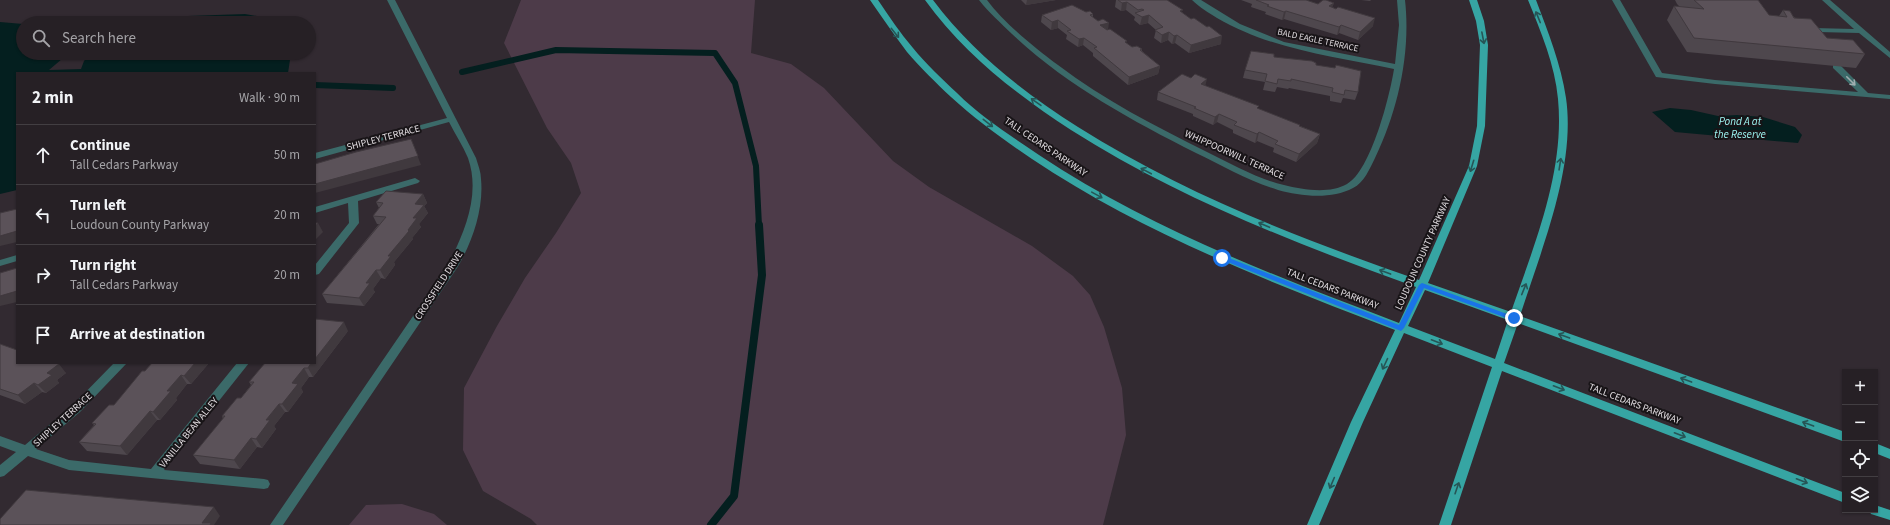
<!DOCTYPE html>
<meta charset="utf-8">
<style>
body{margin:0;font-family:"Source Sans 3",sans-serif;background:#2e282d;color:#f1f3f6}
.controls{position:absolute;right:12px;bottom:12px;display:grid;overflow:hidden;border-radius:0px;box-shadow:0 1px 3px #0004}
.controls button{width:36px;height:36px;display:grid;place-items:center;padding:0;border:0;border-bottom:1px solid #423e42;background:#262025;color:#f1f3f6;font:20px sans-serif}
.stop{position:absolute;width:12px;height:12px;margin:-9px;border:3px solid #1a73e8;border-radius:50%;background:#fff}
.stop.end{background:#1a73e8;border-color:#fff;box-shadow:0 1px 4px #0008}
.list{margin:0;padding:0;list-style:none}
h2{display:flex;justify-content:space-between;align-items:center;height:52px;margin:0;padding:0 16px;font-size:17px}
h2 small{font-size:13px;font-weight:400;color:#a4a3a7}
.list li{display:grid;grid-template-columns:26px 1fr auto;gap:12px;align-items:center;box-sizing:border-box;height:60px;padding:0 16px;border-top:1px solid #423e42}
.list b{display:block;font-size:15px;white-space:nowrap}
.list p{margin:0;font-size:13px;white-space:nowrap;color:#a4a3a7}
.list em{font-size:13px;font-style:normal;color:#a4a3a7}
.icon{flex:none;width:22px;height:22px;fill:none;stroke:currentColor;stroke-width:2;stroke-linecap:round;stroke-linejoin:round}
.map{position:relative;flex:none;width:1890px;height:525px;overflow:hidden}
.search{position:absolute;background:#262025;box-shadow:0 1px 3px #0004;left:16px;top:16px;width:300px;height:44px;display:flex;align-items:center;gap:10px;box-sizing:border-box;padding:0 14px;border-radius:22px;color:#a4a3a7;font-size:15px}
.panel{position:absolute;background:#262025;box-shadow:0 1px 3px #0004;left:16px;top:72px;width:300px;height:292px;border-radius:0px}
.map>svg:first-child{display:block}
</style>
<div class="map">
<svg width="1890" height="525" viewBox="0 0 1890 525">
<rect width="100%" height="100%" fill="#322a31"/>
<!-- green -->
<g fill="#4d3b49">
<path d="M521,0H755L751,53L791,64L824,88L893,161L929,187L1032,246L1073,276L1090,295L1104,327L1122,388L1126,435L1103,525H537L531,519L483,491L463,450L464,388L497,326L525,278L556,233L581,193L571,163L547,128L504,43Z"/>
<path d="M402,504L434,514L447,525H349L366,505Z"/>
</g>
<!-- water -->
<g fill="#041f1f">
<path d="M245,14L268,18L278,23H124L188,16Z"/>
<path d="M0,22L23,24V53H291L288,73H17V190L0,194Z"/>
<path d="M1670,108L1691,110L1718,116L1737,115L1763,117L1795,127L1802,135L1798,143L1675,132L1652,112Z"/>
</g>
<!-- pier -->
<path fill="#322a31" d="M69,53H91L84,61L81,69L49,70Z"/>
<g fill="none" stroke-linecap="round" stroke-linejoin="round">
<!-- stream-far1 -->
<g stroke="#041f1f" stroke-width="6">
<path d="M462,72L556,50L715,53L735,83L756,166L759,226"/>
<path d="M315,85L393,88"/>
</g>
<!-- stream -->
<path stroke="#041f1f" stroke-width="8" d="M711,525L734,496L762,275L759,225"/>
<!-- minor -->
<g fill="#3b6a69" fill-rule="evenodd">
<path d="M387,0H395L476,158C478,165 481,172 481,179C484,209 472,243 457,268L283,525H270L448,265C464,233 481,195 468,158C463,146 455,134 449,122L315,159V153L447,118Z"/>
<path d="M979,0H987C1004,23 1035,48 1058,65C1104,100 1155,126 1207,152C1232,164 1257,179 1284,185C1303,190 1330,194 1347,184C1371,171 1390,95 1394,69C1333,56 1272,50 1217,18C1209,13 1199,7 1192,0H1201L1240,24L1284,42L1395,64L1399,25L1397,0H1405C1411,53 1398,110 1375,158C1370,168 1364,183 1353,188C1331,200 1300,196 1278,190C1249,181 1223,166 1196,153C1131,120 1066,85 1012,34C1001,23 989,13 979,0Z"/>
<path d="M1612,0H1620L1662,73L1715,80L1858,92L1833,68V64H1839L1868,93L1890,95V99L1715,84L1656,77Z"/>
<path d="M1822,0H1830L1890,52V58L1859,33L1818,32L1817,40H1811L1809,33L1813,28L1854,29Z"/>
<path d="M415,178L420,181L418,183L358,201L359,223L319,274L315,275V265L349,223L348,203L315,213V207Z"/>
<path d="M17,255V261L0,266V260Z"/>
<path d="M114,363H127L80,412L36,449L69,460L151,469L237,363H249L164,470L264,479L268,480L270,484L268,488L264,489L69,470L28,456L4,476L0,477V465L16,452L0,446V436L25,445L72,406Z"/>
</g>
<!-- major -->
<g fill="#36a5a3" fill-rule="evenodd">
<path d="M870,0H878C889,16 900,33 913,48C926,64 942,79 957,93C981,117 1011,136 1039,155C1150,229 1275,276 1399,323L1416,287C1297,244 1178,198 1071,130C1016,94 964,54 925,0H933C972,52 1023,92 1078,127C1184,194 1301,239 1419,280L1469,166L1477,126L1480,45L1476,21L1469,0H1477L1484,21L1488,45L1485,126L1477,166L1428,283L1511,312C1534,245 1565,172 1558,99C1555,65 1541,32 1528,0H1536C1548,32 1561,64 1566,98C1576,168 1541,250 1520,316L1845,432V442L1518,323L1504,363L1845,493V503L1502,371L1451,525H1439L1492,367L1404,333L1363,422L1319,525H1307L1351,422L1395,330C1270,282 1144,234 1032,159C1004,140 976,120 951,97C936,83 920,67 907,52C894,35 882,17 870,0ZM1425,290L1508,320L1495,359L1408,326Z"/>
<path d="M1875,443L1890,449V459L1875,453Z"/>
<path d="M1875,505L1890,510V520L1871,514L1869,510H1875Z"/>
</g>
</g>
<!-- wall -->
<g fill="#4e474d">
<path d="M1021,0H1056L1026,5Z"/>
<path d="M1116,0H1167L1221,44L1189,53L1175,43L1172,44L1168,40L1161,43L1154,38L1156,30L1148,23L1140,25L1134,20L1135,17L1126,10L1121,11L1115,7Z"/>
<path d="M1241,0H1306L1318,4L1334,3L1332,7L1373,26L1358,40L1339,33L1337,35L1284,19L1282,20L1265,14L1266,12L1251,7L1252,4Z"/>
<path d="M1361,0H1371L1370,1Z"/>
<path d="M1675,0H1758L1769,15L1779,16L1783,10L1827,38L1865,54L1856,68L1687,52L1667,20L1674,6L1680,7L1677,4Z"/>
<path d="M1086,12L1093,14V17L1108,30L1132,47L1142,49V51L1160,66L1158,74L1128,85L1093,56V53L1083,45L1078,47L1066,39L1067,35L1058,28L1051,30L1041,22L1042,15Z"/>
<path d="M1274,57L1316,65L1358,92L1355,100L1343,98L1341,103L1330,101V96L1289,88L1288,89L1277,87L1275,92L1263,90L1265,82L1243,78L1245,70Z"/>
<path d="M1191,78L1206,86L1259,109L1300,125V126L1320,134L1317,143L1296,162L1273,152L1274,148L1257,141L1255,143L1233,133V130L1217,122L1213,125L1193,116V114L1157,100L1158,92Z"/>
<path d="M423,194L427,203L424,206L428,213L419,224L421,227L412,238L413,239L394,262L395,265L385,279L381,278L373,289L375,292L364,306L327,303L322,294L379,224H377L373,216L379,208L376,202Z"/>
<path d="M348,331L313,377H309L301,388L303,392L288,412H285L274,426L276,429L262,448L257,447L240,469L200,464L193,455L223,419L222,416L241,398L251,385L249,382Z"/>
<path d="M0,344L66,373L57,380L59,383L46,393L42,392L25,404L0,395Z"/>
<path d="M152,363H209L191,384H187L176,398L177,400L160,420H157L127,455L87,451L79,442L94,425L92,423L114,405Z"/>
</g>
<!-- shaded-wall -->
<g fill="#40393e">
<path d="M1027,0H1056L1026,5Z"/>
<path d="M1127,2L1126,10L1121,11L1122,3Z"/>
<path d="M1334,3L1331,10L1329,6Z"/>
<path d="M1286,11L1284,19L1282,20L1284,12Z"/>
<path d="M1149,15L1148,23L1140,25L1142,17Z"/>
<path d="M1375,18L1373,26L1358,40L1360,32Z"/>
<path d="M1058,20V28L1051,30L1052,22Z"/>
<path d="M1109,23L1108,30L1100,25Z"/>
<path d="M1341,25L1339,33L1337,35L1339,27Z"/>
<path d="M1169,32L1168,40L1161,43L1162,35Z"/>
<path d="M1177,35L1175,43L1172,44L1174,36Z"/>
<path d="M1222,36L1221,44L1189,53L1191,45Z"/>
<path d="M1084,38L1083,45L1078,47L1079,39Z"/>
<path d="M1160,66L1158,74L1128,85L1129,77Z"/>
<path d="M1207,79L1205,87L1201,84Z"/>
<path d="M1219,114L1217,122L1213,125L1215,117Z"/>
<path d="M1259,132L1257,141L1255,143L1257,134Z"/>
<path d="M1320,134L1317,143L1296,162L1299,154Z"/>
<path d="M411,139L421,165L315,193V184Z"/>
<path d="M423,194L427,203L424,206L428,213L419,224L421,227L412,238L413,239L394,262L395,265L385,279L380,270L388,256L408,230L413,218L415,204Z"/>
<path d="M318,223L323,232L315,240V227Z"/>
<path d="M17,231V242L0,246V236Z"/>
<path d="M376,270L381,278L373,289L375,292L364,306L359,298L366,283Z"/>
<path d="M17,291V302L0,306V296Z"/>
<path d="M344,322L348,331L313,377L308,368L311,363H315V359Z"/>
<path d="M195,363H209L191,384L184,376Z"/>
<path d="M59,364L66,373L57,380L59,383L46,393L38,385L47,373Z"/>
<path d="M304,368L309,377L301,388L303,392L288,412L282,404L292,383Z"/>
<path d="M181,375L187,384L176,398L177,400L160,420L153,412L167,391Z"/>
<path d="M34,383L42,392L25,404L18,395Z"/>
<path d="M279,404L285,412L274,426L276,429L262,448L256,439L266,420Z"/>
<path d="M150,411L157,420L127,455L120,446Z"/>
<path d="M251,438L257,447L240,469L234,460Z"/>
<path d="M214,507L220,516L214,525H204L202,523Z"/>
</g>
<!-- building -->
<g fill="#5b5259" stroke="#40393e">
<path d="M1118,0H1167L1183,10L1180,11L1191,19L1194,18L1207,27L1209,26L1222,36L1191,45L1177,35L1174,36L1169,32L1162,35L1155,30L1163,27L1149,15L1142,17L1135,13L1144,10L1142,9L1138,10L1127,2L1122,3Z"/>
<path d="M1256,0H1306L1318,4L1323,0H1326L1334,3L1329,6L1336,9L1338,7L1375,18L1360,32L1341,25L1339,27L1286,11L1284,12L1267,6L1269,5Z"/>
<path d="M1694,0H1758L1769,15L1787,17L1783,10L1790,11L1794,18L1811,19L1827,38L1853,40L1865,54L1694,38L1674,6L1704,9Z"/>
<path d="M1072,5L1086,12L1090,11L1093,14L1090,15L1098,21L1103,19L1109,23L1100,25L1107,30L1110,29L1127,41L1125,42L1132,47L1137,46L1142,49L1140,50L1160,66L1129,77L1094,48L1097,47L1084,38L1079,39L1067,31L1071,30L1058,20L1052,22L1042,15Z"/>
<path d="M1251,51L1274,54V57L1312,61L1316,63V65L1335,68L1336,65L1361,71L1358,92L1345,90L1344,95L1332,92L1333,88L1291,79V81L1278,79L1277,84L1265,81L1267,74L1245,70Z"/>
<path d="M1182,74L1191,78L1195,74L1207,79L1201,84L1259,106L1257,108L1300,125L1299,126L1320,134L1299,154L1275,144L1278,141L1259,132L1257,134L1234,125L1237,122L1219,114L1215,117L1194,108L1196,107L1158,92Z"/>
<path d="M411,139L418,156L315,184V164L356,152Z"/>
<path d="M386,191L423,194L415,204L424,205L413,218H417L408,230L409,231L388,256H391L380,270H376L366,283H370L359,298L322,294L386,217L373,216L383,203L376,202Z"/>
<path d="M17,209V231L0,236V213Z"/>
<path d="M315,223H318L315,227Z"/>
<path d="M17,268V291L0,296V273Z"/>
<path d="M315,319L344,322L315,359Z"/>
<path d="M0,344L17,350V363H55L59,364L47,373L52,375L38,385L34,383L18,395L0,389Z"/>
<path d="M152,363H195L184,376L181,375L167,391H171L153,412L150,411L120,446L79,442L96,424L92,423L109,405H114L142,371H145Z"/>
<path d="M265,363H311L308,368H304L292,383L298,384L282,404H279L266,420H270L256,439L251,438L234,460L193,455L225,416H222L237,398H241L254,382H249Z"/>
<path d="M26,490L214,507L202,523H211L210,525H0V519Z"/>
</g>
<!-- one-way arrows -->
<defs><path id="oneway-shaft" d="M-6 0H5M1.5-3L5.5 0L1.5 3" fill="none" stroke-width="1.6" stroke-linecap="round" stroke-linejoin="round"/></defs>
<g stroke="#265556">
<use href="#oneway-shaft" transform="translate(1538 17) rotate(-112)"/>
<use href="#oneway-shaft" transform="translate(895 33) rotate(51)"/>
<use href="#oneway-shaft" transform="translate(1483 38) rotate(79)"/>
<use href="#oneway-shaft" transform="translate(1036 102) rotate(-145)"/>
<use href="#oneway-shaft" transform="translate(988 123) rotate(38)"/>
<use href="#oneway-shaft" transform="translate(1560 164) rotate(-81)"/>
<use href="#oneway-shaft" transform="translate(1472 166) rotate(107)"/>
<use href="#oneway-shaft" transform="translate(1146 171) rotate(-152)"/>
<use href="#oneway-shaft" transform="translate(1097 195) rotate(29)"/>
<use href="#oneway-shaft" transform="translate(1264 225) rotate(-157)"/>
<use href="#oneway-shaft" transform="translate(1385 272) rotate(-160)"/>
<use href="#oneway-shaft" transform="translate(1524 289) rotate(-68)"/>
<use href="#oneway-shaft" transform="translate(1564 336) rotate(-160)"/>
<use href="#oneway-shaft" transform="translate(1437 342) rotate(21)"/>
<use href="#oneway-shaft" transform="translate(1385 364) rotate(115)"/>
<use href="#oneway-shaft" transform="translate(1686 380) rotate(-160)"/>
<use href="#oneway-shaft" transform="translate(1559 388) rotate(21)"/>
<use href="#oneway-shaft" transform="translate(1808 424) rotate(-160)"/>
<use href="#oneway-shaft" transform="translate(1680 435) rotate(21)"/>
<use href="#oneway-shaft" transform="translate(1802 481) rotate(21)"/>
<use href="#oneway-shaft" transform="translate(1332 483) rotate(113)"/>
<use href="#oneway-shaft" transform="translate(1457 488) rotate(-71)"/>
</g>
<use stroke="#9faeb0" href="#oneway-shaft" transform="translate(1851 81) rotate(45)"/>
<!-- route -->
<path fill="#1a73e8" d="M1220,256H1224L1399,325L1419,285L1422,283L1518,318L1514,320H1512L1424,288L1404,328L1401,331L1220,259Z"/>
<g text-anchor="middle" stroke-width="4" stroke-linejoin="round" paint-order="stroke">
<!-- far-street labels -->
<g font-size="9" fill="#e1dce0" stroke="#181417">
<text transform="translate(1318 40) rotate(12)" y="3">BALD EAGLE TERRACE</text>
</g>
<!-- street labels -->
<g font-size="10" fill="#e1dce0" stroke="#181417">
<text transform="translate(383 137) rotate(-15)" y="4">SHIPLEY TERRACE</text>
<text transform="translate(1046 146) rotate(34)" y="4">TALL CEDARS PARKWAY</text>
<text transform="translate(1235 154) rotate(24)" y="4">WHIPPOORWILL TERRACE</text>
<text transform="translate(1422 253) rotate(-66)" y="4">LOUDOUN COUNTY PARKWAY</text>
<text transform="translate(438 285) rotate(-57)" y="4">CROSSFIELD DRIVE</text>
<text transform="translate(1333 288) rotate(21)" y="4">TALL CEDARS PARKWAY</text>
<text transform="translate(1635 403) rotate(21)" y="4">TALL CEDARS PARKWAY</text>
<text transform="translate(62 419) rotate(-42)" y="4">SHIPLEY TERRACE</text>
<text transform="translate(188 432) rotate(-51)" y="4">VANILLA BEAN ALLEY</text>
</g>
<!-- water labels -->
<g font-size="11" font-style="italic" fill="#9cf4f1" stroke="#181417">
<text x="1740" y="125">Pond A at<tspan x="1740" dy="13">the Reserve</tspan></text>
</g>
</g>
</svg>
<div class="controls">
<button>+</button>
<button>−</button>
<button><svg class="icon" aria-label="locate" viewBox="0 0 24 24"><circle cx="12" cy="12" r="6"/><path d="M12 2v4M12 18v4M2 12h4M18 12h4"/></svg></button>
<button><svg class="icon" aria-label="layers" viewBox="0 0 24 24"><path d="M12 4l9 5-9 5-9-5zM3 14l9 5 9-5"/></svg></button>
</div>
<div class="stop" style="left:1222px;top:258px"></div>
<div class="stop end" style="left:1514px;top:318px"></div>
<div class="search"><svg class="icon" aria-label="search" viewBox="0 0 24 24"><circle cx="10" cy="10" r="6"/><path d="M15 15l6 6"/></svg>Search here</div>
<section class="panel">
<h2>2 min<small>Walk · 90 m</small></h2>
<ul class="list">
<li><svg class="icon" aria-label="ahead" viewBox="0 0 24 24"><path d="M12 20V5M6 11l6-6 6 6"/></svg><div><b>Continue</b><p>Tall Cedars Parkway</p></div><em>50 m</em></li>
<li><svg class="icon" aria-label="left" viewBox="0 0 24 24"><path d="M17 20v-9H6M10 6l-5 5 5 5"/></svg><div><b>Turn left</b><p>Loudoun County Parkway</p></div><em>20 m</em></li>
<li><svg class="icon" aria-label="right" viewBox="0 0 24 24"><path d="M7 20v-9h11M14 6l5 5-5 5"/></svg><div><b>Turn right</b><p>Tall Cedars Parkway</p></div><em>20 m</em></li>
<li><svg class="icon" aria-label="arrive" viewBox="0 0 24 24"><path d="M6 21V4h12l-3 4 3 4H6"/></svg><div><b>Arrive at destination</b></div></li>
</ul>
</section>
</div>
